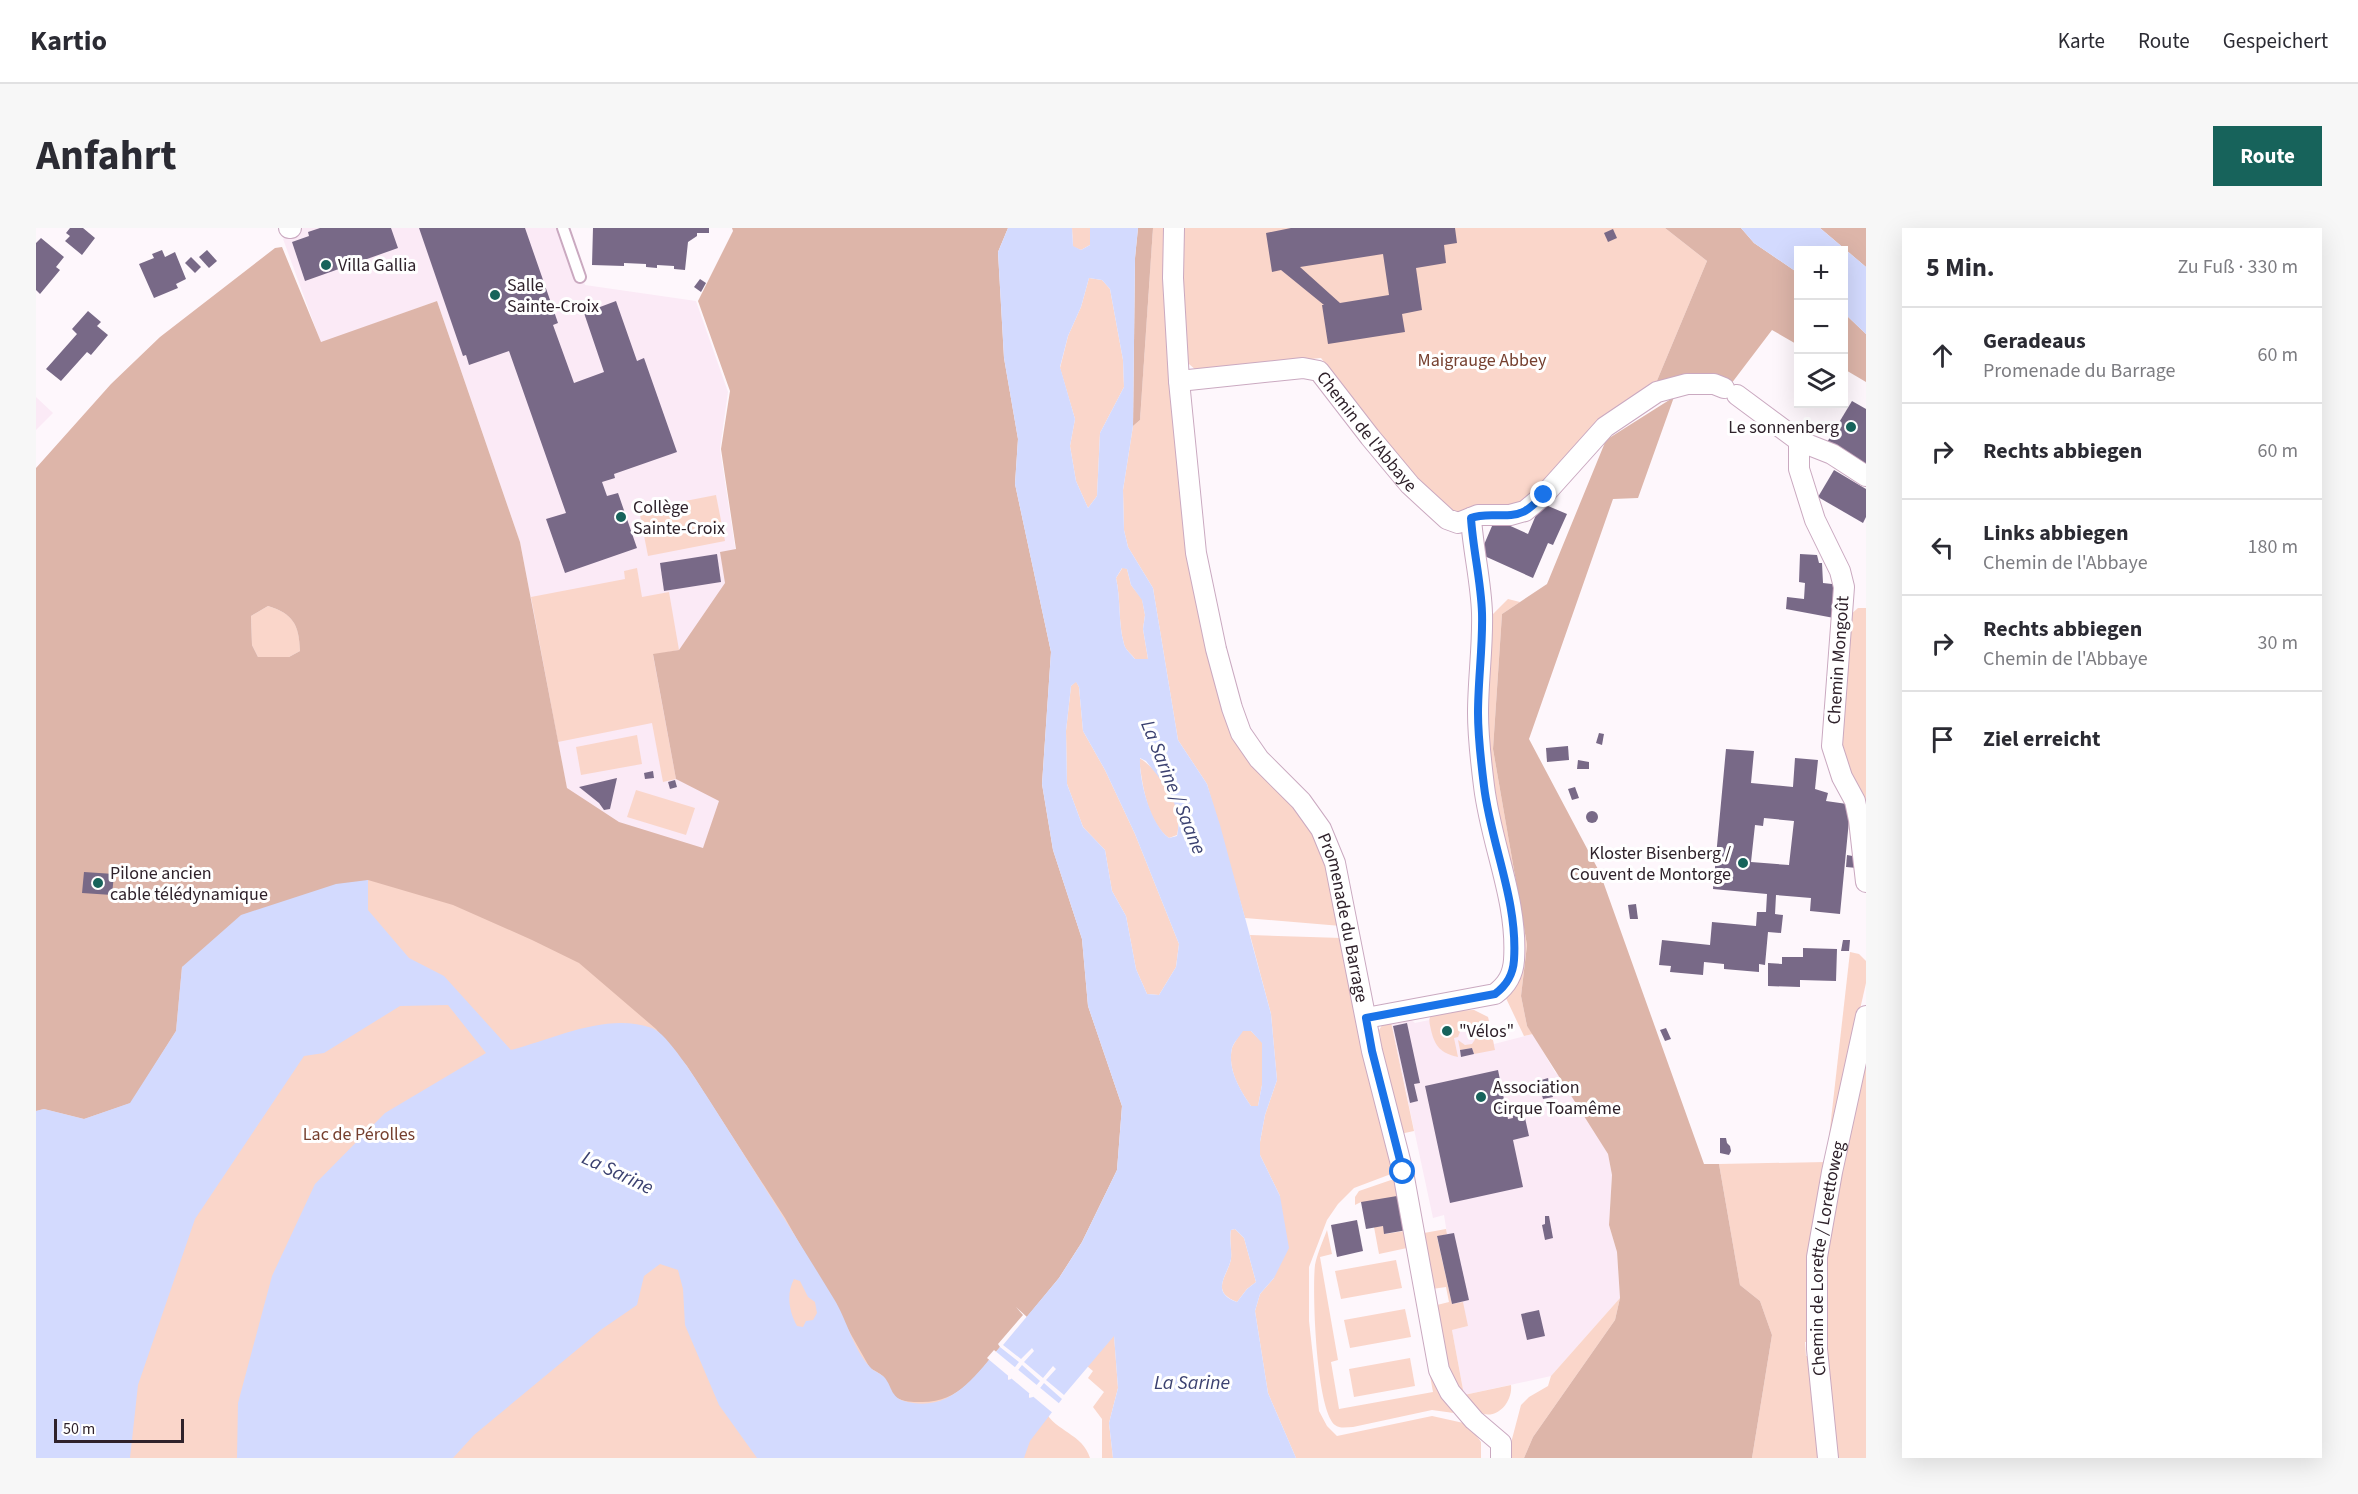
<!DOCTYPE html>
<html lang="de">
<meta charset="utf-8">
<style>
body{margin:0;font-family:"Source Sans 3",sans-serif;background:#f7f7f7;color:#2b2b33}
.controls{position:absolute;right:18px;top:18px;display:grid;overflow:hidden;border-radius:0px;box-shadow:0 6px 24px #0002}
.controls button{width:54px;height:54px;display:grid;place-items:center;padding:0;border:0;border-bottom:2px solid #e1e1e2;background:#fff;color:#2b2b33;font:30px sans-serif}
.scale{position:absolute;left:18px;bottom:15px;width:130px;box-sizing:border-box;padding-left:6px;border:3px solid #2f222b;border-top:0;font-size:16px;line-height:21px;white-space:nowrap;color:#2f222b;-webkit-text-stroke:4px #fff;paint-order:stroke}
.stop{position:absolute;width:18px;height:18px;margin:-14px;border:4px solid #1a73e8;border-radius:50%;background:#fff}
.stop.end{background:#1a73e8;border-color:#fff;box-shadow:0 2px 6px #0008}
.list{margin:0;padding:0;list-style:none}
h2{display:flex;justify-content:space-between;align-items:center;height:78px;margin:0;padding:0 24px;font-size:26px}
h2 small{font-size:20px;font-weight:400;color:#7c7c81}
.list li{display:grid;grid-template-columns:39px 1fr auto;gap:18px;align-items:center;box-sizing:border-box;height:96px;padding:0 24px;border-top:2px solid #e1e1e2}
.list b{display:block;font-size:22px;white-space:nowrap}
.list p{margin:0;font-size:20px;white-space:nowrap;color:#7c7c81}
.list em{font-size:20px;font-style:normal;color:#7c7c81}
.icon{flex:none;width:33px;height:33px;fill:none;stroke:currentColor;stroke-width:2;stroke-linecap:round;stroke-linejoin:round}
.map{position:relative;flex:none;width:1830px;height:1230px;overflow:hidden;border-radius:0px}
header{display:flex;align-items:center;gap:36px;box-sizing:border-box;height:84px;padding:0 30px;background:#fff;border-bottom:2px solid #e1e1e2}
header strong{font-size:28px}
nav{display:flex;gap:33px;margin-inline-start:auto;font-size:21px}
.intro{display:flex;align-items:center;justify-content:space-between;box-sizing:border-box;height:144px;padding:0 36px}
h1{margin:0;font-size:42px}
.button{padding:15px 27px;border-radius:0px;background:#17635b;color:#fff;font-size:21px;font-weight:700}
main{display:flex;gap:36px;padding:0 36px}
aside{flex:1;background:#fff;border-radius:0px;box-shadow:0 6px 24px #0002}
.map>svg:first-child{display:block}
</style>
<header>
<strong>Kartio</strong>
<nav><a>Karte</a><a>Route</a><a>Gespeichert</a></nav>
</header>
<div class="intro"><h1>Anfahrt</h1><a class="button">Route</a></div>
<main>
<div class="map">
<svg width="1830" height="1230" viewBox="0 0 1830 1230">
<rect width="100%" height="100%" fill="#fef7fc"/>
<!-- built -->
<g fill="#fbeaf6">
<path d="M267,0H529L549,57L660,73L692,164L684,221L700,325L685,571L668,622L582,597L531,561L484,314L401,73L285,115L247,11Z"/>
<path d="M0,169L17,185L0,202Z"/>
<path d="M1438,782L1452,789L1458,816L1497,806L1519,844L1526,850L1572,926L1576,947L1573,997L1581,1024L1584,1070L1515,1148L1428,1167L1416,1102L1432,1098L1416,1076L1401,1008L1411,1006L1408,987L1397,990L1355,794L1374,791L1379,795L1393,792L1395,787Z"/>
</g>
<!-- green -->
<g fill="#fad6ca">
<path d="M1036,0H1054V17L1045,22L1037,19Z"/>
<path d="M1117,0H1132L1129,52L1190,479L1279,604L1292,636L1305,698L1209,690L1171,556L1142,512L1117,360L1092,319L1088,302L1087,262L1097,198L1104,192Z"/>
<path d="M1147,0H1629L1671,33L1620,155L1487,280L1435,279L1420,286L1384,257L1285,130L1161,143L1153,136L1148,121L1145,50Z"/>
<path d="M1053,50L1066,52L1074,61L1087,132L1088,159L1064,205L1061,268L1052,280L1040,253L1034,218L1039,191L1024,140L1032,108L1045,79Z"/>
<path d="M680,267L689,313L612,328L603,282Z"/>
<path d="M1087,339L1091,341L1095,357L1106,371L1109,387L1107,401L1112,431H1099C1096,426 1089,422 1088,416C1082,395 1085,372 1080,350Z"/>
<path d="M601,340L606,369L633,364L643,422L617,427L640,551L627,554L616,495L522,514L495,369L589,351L588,343Z"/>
<path d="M1472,371L1484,374L1466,386L1457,521L1491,717L1485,768L1491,798L1497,806L1488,808L1468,766L1473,760L1460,598L1446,480L1456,387Z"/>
<path d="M232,378C257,386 263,396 264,423L253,429H222L216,417L215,388Z"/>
<path d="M1822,380H1830V583L1802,520L1813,388Z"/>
<path d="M1040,453L1043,459L1047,503L1069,542L1099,606L1143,716L1140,739L1123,767L1111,766L1100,741L1090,688L1076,663L1069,622L1047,599L1031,556L1030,503L1035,458Z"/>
<path d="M601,507L606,536L545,547L540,519Z"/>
<path d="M1103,530C1112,534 1131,555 1136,565C1141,576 1144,596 1141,607L1133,610C1111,594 1106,556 1103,530Z"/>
<path d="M600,562L659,580L650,607L591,589Z"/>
<path d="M0,575L416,579L947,1130L1009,1183C1019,1203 1047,1206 1054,1230H0Z"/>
<path d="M1214,707L1306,710L1358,938L1355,946L1318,960L1302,976L1291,992L1273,1039V1093L1283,1183L1291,1198L1301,1208L1396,1188L1432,1196L1445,1214V1230H1260L1232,1165L1219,1083L1224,1066L1238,1050L1244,968L1224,927V914L1229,887L1241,852L1235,786Z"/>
<path d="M1814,724L1823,726L1830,733V755L1791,927Z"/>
<path d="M1438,782L1452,789L1459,822L1438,826L1436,820L1424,822L1422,812L1429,817L1436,816L1440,810L1439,803L1432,799L1425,801L1422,809L1418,810L1422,829C1405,825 1399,819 1395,802C1394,796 1392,793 1395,787L1412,783Z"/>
<path d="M1355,794L1378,903L1364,906L1342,804L1346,797Z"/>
<path d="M1206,803H1215L1226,814V857L1222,878H1215C1204,862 1191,841 1196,820C1198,815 1203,808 1206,803Z"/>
<path d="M1830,831V1230H1799L1787,1124L1788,1027Z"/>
<path d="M1789,934C1779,995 1769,1051 1773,1114H1769L1770,1128H1774L1782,1230H1716L1736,1107L1724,1073L1704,1057L1683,936Z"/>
<path d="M1355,952H1360L1369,990H1365L1325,974L1319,977V969L1323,963Z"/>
<path d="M1347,998L1349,1006L1368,1003L1371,1020L1343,1026L1338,999Z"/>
<path d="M1199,1001L1208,1010L1220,1054L1211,1061L1201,1074C1173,1063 1192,1048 1195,1031C1196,1021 1193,1012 1195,1002Z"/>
<path d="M1410,1001L1411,1006L1401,1009L1416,1076L1427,1074L1432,1098L1416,1102L1428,1167L1475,1157C1477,1175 1458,1196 1440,1182C1432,1176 1420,1163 1415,1155C1409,1144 1403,1092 1401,1077L1413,1074L1410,1059L1396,1061L1386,1007L1388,1005Z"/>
<path d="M1291,1002L1296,1026L1284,1029L1302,1132L1295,1134L1303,1181L1397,1164L1381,1076L1425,1186L1396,1182L1317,1199C1311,1199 1304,1201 1299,1197C1280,1182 1276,1063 1279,1037C1281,1026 1287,1013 1291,1002Z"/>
<path d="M1360,1032L1366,1060L1305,1071L1299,1043Z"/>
<path d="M1584,1070L1579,1092L1497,1209L1488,1230H1471L1485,1177L1493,1169L1512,1158L1515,1148Z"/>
<path d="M1369,1081L1375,1109L1314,1120L1308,1092Z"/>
<path d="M1078,1107L1082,1160L1073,1195L1077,1230H1066V1191L1057,1179L1068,1164L1052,1150L1057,1143L1051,1138Z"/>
<path d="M1374,1130L1379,1158L1318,1169L1313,1141Z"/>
</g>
<!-- forest -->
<g fill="#ddb5a9" fill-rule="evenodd">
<path d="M696,0H972L962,24L968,130L982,211L979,256L1015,424L1006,556L1017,622L1046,711L1052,778L1086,878L1081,942L1046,1014L1023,1050L991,1089L980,1079L987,1087L962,1116L964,1119C940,1147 924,1175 884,1174C876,1174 868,1174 861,1170C854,1166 853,1157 849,1151C846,1146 839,1143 834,1140L749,990L651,838L620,801L543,735L496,712L417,677L332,652L146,739L140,803L95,875L48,891L8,881L0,883V240L75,156L124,109L239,20L246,19L285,114L401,73L484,314L531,560L583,594L667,620L683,573L640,551L617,426L643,422L689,355L684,324L700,321L685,221L694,163L662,73L697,3ZM232,378C257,386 263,396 264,423L253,429H222L216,417L215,388Z"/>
<path d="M1102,0H1117L1104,192L1097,198L1099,30Z"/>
<path d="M1629,0H1705L1718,15L1762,45V117L1736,102L1695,156L1620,155L1671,33Z"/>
<path d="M1784,0H1830V39Z"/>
<path d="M1808,85L1830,106V154L1808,141Z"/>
<path d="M1638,169L1602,270L1577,271L1493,511L1564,645L1668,936H1683L1704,1057L1724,1073L1736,1107L1716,1230H1488L1497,1209L1579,1092L1584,1070L1581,1024L1573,997L1576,947L1572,926L1491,798L1485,768L1491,717L1457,521L1466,386L1511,356L1570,212Z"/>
</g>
<!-- water -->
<g fill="#d3dafe" fill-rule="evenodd">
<path d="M972,0H1036L1037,18L1045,22L1054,17V0H1102L1099,30L1097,198L1087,262L1088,302L1092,319L1117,360L1142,512L1171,556L1184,597L1235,786L1241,852L1229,887L1224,914V927L1244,968L1253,1020L1238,1050L1224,1066L1219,1083L1232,1165L1260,1230H1077L1073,1195L1082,1160L1078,1108L1028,1167L1010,1152L1020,1141L1017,1138L1007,1150L988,1134L998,1123L996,1120L985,1131L967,1117L1023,1050L1046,1014L1081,942L1086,878L1052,778L1046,711L1017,622L1006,556L1015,424L979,256L982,211L968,130L962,24ZM1053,50L1066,52L1074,61L1087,132L1088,159L1064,205L1061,268L1052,280L1040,253L1034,218L1039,191L1024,139L1032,108L1045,79ZM1086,340L1091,341L1095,357L1106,372L1109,387L1107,401L1112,431H1099C1095,426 1089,421 1088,416C1082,395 1085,372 1080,350ZM1040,454L1043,459L1047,503L1069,542L1099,606L1143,716L1140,739L1123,767L1111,766L1100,741L1090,688L1076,663L1069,622L1047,599L1031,556L1030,503L1035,458ZM1104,530L1110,533C1127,555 1148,577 1141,608L1133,610C1114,596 1103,552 1104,530ZM1207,803H1215L1226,815V857L1222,878H1215C1204,862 1191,841 1196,820C1198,814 1204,808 1207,803ZM1199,1001L1208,1010L1220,1054L1211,1061L1201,1074C1173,1064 1192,1047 1195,1031C1196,1021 1193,1012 1195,1002Z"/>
<path d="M1705,0H1784L1830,39V106L1808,85V22H1762V45L1718,15Z"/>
<path d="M332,652V682L373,730L408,748L475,822C520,810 571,784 616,800C631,805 661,853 670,867C713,935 756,1002 798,1071C811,1092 817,1121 834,1139C838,1144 845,1145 849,1150C856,1159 855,1169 868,1173C914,1186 938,1149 964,1119L983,1134L972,1148V1152L975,1151L986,1137L1004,1153L993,1166V1170L997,1169L1008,1155L1026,1171L994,1213L988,1230H721L683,1177L649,1097L647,1061L642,1042L624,1036L608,1048L601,1077L566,1101L438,1207L417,1230H201L202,1175L236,1048L279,956L349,885L450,825L412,777L364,778L288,825L268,828L159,991L102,1157L94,1230H0V883L8,881L48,891L94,875L140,803L146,739L205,687L300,656ZM758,1051L764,1053L772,1069L779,1074L781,1085L777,1092L770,1093L767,1099L761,1098C753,1083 750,1066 758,1051Z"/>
</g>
<!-- pier -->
<path fill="#fef7fc" d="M958,1122L1025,1177L1018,1186L951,1130Z"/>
<!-- building -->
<g fill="#786987" fill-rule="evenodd">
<path d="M34,0H47L59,10L46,27L29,13L34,8L30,5Z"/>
<path d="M284,0H355L362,20L269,53L256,14L273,8L272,4Z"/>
<path d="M383,0H489L522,95L517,97L538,155L568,144L548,85L580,73L601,133L608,130L641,224L578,246L579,250L566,254L571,268L582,265L601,320L529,345L510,291L530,285L473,123L433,137L430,127L427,128Z"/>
<path d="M557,0H673V5H661V8L652,14L649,42L638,41V38L621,37V40L610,39V36L588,35V38L556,37Z"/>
<path d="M1255,0H1419L1421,15L1408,17L1410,35L1380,40L1386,82L1366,86L1369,104L1292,116L1286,77H1288L1245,42L1236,44L1230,5ZM1347,26L1353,67L1304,75L1264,39Z"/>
<path d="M1577,1L1581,10L1572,14L1568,5Z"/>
<path d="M5,10L28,29L20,39L24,42L4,66L0,62V15Z"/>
<path d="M126,22L129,29L139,24L150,51L140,56L142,60L118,70L103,36L118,30L116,26Z"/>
<path d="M171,22L181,33L173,40L163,29Z"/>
<path d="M155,29L165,39L159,45L149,35Z"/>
<path d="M664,51L670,55L665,64L658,59Z"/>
<path d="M52,83L65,94L61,98L72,107L55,127L51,124L25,153L10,141L41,106L36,101Z"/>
<path d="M1816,173L1830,181V240L1790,216Z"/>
<path d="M1798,242L1830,261V289L1827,295L1782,269Z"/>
<path d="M1505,275L1531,286L1517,317L1512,315L1497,350L1444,326L1459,291L1492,306Z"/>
<path d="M681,326L685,354L628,363L624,335Z"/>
<path d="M1764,326L1781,327L1783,335H1786L1787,355L1805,357L1798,390L1750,381L1751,369L1768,371L1769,355L1763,354Z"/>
<path d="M1563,505L1568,506L1566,517L1560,515Z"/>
<path d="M1532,518L1533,532L1511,534L1510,520Z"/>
<path d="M1690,521L1718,523L1715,555L1757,559L1759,530L1782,532L1779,561L1792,565L1790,573L1811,576L1814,582L1804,686L1774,683L1775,670L1740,667L1739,686L1747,687L1745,705L1732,704L1729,737L1723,736V744L1688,741V736L1668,734L1667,747L1634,744L1635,738L1623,737L1626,712L1674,717L1676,694L1720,698L1721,684H1730L1731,666L1677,661ZM1728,590L1758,593L1753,637L1715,634L1719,597L1727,598Z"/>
<path d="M1542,532L1553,534V541H1541Z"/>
<path d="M617,543L618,550L609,551L608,545Z"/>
<path d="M581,550L574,581L568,582L563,575L543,559Z"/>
<path d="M639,552L641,559L634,561L632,554Z"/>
<path d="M1539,559L1543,570L1536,572L1532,561Z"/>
<circle cx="1556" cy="589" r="6"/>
<path d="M1811,627L1822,629L1821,640L1810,639Z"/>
<path d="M48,644L78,646L76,667L46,665Z"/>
<path d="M1600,676L1602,691H1594L1592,677Z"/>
<path d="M1807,712H1814L1813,723H1805Z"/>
<path d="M1767,720L1801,721L1800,753L1764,752V759L1732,758V735L1746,736V729H1767Z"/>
<path d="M1371,795L1384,855L1378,856L1382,873L1374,875L1357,798Z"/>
<path d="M1630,800L1635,811L1629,813L1624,802Z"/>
<path d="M1436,820L1438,826L1425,829L1424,822Z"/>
<path d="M1462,842L1472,891L1477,890L1476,884L1487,881L1493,908L1477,912L1487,959L1414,975L1389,858Z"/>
<path d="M1512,850L1517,869L1507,871L1502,853Z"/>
<path d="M1684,910H1690L1691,915L1694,918L1695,923L1693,927L1684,925Z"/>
<path d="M1361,968L1365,990H1369L1371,1002L1348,1006L1347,998L1330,1001L1325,974Z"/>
<path d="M1509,988H1513L1517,1010L1509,1012L1506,997L1509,996Z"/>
<path d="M1321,992L1327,1023L1301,1029L1295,997Z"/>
<path d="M1418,1005L1433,1072L1416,1076L1401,1008Z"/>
<path d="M1503,1082L1509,1108L1491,1112L1485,1086Z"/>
</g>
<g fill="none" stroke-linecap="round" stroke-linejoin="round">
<!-- lane casing -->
<g stroke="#caa9c0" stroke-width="14">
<path id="lane" d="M527,0L544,49"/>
</g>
<!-- street casing -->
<g stroke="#caa9c0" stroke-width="22">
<g id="street">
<path d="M253,0H255"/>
<path id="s1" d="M1138,0L1137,50L1143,153L1160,325L1180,421L1196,480L1205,505L1223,531L1265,573L1285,601L1299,635L1336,823L1367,944L1403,1142L1414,1164L1438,1192L1465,1215V1230"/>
<path id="s2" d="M1143,153L1267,140L1283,143L1334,209L1374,257L1411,291L1422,295L1442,287H1474L1489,283L1508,267L1569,199L1621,164L1651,156H1678L1688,160"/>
<path d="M1701,167L1763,213L1796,226L1830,248"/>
<path d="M1763,213V241L1779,292L1804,343L1808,359L1796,518L1806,549L1819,573L1823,592L1830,654"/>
<path d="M1330,790L1459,766C1471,757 1477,747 1478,732C1482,672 1455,617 1448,558C1445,534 1442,509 1442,485C1442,452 1447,418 1446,385C1445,353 1437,322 1435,290"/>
<path id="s3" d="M1792,1230L1781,1121V1029L1796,944L1830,788"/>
</g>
</g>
<!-- lane -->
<use href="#lane" stroke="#fff" stroke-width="10"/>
<!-- street -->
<use href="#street" stroke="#fff" stroke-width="20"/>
</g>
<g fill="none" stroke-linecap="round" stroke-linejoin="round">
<!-- route -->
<path stroke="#1a73e8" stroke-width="8" d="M1367,944L1336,823L1330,790L1459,766C1471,757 1477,747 1478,732C1482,672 1455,617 1448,558C1445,534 1442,509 1442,485C1442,452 1447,418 1446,385C1445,353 1437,322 1435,290C1452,283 1472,292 1489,283C1496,279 1502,272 1508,267"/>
</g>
<!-- markers -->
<g fill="#17635b" stroke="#fff" stroke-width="2">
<circle cx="290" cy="37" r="6"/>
<circle cx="459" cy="67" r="6"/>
<circle cx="1815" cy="199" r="6"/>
<circle cx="585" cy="289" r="6"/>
<circle cx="1707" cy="635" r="6"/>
<circle cx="62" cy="655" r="6"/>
<circle cx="1411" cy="803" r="6"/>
<circle cx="1445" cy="869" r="6"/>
</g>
<g text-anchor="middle" stroke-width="6" stroke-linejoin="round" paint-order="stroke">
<!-- poi labels -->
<g font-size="18" fill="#2f222b" stroke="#fff" text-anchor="start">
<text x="302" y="43">Villa Gallia</text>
<text x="471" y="63">Salle<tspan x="471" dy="21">Sainte-Croix</tspan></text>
<text x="1803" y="205" text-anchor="end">Le sonnenberg</text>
<text x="597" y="285">Collège<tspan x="597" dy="21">Sainte-Croix</tspan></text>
<text x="1695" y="631" text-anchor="end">Kloster Bisenberg /<tspan x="1695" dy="21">Couvent de Montorge</tspan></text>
<text x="74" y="651">Pilone ancien<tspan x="74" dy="21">cable télédynamique</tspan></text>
<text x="1423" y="809">"Vélos"</text>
<text x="1457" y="865">Association<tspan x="1457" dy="21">Cirque Toamême</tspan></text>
</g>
<!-- park labels -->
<g font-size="18" fill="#76402f" stroke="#fff">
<text x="1446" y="138">Maigrauge Abbey</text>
<text x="323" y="912">Lac de Pérolles</text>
</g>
<!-- street labels -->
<g font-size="18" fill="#2f222b" stroke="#fff">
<text dy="6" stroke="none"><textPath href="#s2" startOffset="218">Chemin de l'Abbaye</textPath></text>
<text transform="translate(1802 432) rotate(-86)" y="6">Chemin Mongoût</text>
<text dy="6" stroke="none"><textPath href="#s1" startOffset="729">Promenade du Barrage</textPath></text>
<text dy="6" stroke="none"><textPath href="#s3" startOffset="201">Chemin de Lorette / Lorettoweg</textPath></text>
</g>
<!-- water labels -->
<g font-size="20" font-style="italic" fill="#3b4170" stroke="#fff">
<text transform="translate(1138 559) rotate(68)" y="7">La Sarine / Saane</text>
<text transform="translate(582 944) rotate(25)" y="7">La Sarine</text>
<text x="1156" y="1161">La Sarine</text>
</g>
</g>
</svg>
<div class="controls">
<button>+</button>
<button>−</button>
<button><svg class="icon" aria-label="layers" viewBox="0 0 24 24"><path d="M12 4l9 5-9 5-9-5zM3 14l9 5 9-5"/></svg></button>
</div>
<div class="scale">50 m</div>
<div class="stop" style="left:1367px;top:944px"></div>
<div class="stop end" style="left:1508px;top:267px"></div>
</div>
<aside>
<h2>5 Min.<small>Zu Fuß · 330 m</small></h2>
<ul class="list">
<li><svg class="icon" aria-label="ahead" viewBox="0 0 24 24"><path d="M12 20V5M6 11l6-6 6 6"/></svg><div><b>Geradeaus</b><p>Promenade du Barrage</p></div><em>60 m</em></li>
<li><svg class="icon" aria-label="right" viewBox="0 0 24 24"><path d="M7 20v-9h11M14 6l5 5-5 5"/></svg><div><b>Rechts abbiegen</b></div><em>60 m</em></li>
<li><svg class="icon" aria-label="left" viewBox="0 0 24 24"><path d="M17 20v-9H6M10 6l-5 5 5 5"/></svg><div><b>Links abbiegen</b><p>Chemin de l'Abbaye</p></div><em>180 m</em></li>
<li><svg class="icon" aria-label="right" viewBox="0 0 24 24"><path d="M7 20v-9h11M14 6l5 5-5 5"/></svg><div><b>Rechts abbiegen</b><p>Chemin de l'Abbaye</p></div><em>30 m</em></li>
<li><svg class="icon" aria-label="arrive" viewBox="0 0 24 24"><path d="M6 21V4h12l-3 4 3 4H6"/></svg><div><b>Ziel erreicht</b></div></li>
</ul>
</aside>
</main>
